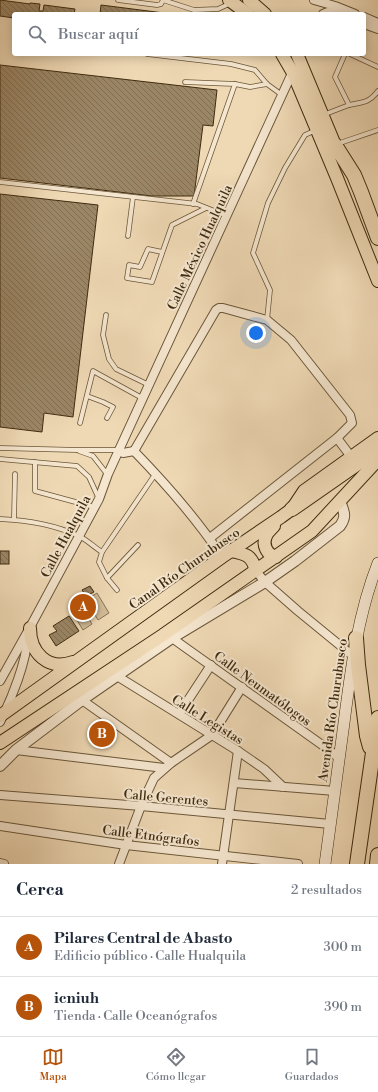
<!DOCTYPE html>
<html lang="es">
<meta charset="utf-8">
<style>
body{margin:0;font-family:"Libre Bodoni",serif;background:#f6f6f7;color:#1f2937}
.you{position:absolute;left:256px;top:333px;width:14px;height:14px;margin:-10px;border:3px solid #fff;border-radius:50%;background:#1a73e8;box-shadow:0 0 0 6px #1a73e833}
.badge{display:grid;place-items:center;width:26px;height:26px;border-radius:50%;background:#b45309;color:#fff;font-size:13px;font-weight:700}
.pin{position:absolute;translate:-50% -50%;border:2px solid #fff;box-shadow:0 1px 4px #0006}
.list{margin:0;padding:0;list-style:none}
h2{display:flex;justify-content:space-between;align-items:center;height:52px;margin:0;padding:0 16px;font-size:17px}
h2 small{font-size:13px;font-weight:400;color:#747a83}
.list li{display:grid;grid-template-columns:26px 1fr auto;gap:12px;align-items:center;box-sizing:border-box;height:60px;padding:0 16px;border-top:1px solid #e0e1e3}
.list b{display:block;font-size:15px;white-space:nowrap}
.list p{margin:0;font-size:13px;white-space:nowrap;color:#747a83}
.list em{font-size:13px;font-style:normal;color:#747a83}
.icon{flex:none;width:22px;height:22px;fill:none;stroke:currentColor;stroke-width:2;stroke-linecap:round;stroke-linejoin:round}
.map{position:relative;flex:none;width:378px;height:864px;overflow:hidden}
.search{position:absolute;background:#fff;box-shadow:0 2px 10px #0003;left:12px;right:12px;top:12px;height:44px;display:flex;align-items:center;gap:10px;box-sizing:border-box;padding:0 14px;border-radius:4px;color:#747a83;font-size:15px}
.sheet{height:172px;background:#fff}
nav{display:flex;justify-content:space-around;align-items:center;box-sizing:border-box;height:56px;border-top:1px solid #e0e1e3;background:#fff;font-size:11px;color:#747a83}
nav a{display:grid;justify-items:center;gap:2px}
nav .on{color:#b45309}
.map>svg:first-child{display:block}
</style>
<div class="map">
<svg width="378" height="864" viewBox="0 0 378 864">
<defs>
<pattern id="building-back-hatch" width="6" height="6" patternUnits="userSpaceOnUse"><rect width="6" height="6" fill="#9b8666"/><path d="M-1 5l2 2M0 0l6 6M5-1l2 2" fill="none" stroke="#806e53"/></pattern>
</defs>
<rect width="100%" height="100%" fill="#efd9b5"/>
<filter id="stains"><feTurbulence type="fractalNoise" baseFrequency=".005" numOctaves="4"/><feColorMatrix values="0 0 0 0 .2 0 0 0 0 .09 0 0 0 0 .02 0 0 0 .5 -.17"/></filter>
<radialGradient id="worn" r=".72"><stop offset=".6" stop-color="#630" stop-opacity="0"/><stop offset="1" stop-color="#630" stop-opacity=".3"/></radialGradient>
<!-- pitch -->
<g fill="#d1bc99" stroke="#887454">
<path d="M97,593L109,613L98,620L86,600Z"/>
<path d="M81,606L92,624L83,630L72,612Z"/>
</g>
<!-- building -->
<g fill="url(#building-back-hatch)" stroke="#3f2c10">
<path d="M0,0L30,4V3L40,4L39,11H43L44,5L75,9L74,14H14V18L0,16Z"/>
<path d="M101,5L164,13V14H100Z"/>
<path d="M0,65L217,90L213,126L203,125L194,196H152L0,178Z"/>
<path d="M0,194L98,205L73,417L44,413L42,432L0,427Z"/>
<rect x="0" y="551" width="9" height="13"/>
<path d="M90,586L94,592L86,596L82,590Z"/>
<path d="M69,616L79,631L56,646L49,635L57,631L53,626Z"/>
</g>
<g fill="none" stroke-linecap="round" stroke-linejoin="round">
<!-- service casing -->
<g stroke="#6b5739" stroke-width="5.5">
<g id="service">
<path d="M118,0L157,5L161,4L163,0"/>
<path d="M163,0L194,10L218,9L231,3"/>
<path d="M147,54L231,64L255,70L267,84L282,95"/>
<path d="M350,54L378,67"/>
<path d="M185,82L235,84L193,204"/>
<path d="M235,84L250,87L267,84"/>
<path d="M349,105C363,102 369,103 378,91"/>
<path d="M323,115L349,105L335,77L345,54"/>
<path d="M337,144L378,130"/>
<path d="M0,182L197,204L227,216"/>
<path d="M128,236L133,197"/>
<path d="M162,252L148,249L140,267L129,265L127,278L152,282L172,225L206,208"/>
<path d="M106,315L103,335L109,359L116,369L149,385"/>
<path d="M267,320L270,290L253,253L268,203L285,168L305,135L316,130"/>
<path d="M87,396L103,402L113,407L107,418"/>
<path d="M80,423L93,371L142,398"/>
<path d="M0,448L77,450H119"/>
<path d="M79,451L93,456L107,474"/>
<path d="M0,459L77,466L89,477L99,499"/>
<path d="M35,462V491L94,507"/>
<path d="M0,519C26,520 55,525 79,536C87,540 94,547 102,552L99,562L107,578L117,590"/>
<path d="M14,519L15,474"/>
<path d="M102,552L156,473"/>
<path d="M107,578L138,545"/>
</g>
</g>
<!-- minor casing -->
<g stroke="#6b5739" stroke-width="10">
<g id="minor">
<path d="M314,0L335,6L355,14"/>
<path d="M323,14L328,12L336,14"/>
<path d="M364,17L378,23"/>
<path d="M364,24L378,29"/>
<path d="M337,438L352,458"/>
<path d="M119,450L123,453L134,451"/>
<path d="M134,451L216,310L219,308H223L267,320L291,340L350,415L352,423L337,438L210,538"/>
<path d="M134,451C166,484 197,519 222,557"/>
<path d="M256,571L265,582L298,611L353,656"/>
<path d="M172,638L325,747L339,758"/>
<path d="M117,676L238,751L264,769L283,787"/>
<path d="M0,681L28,631L99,499L108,474L293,71"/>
<path d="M82,700L171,763"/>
<path d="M179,714L211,665"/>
<path d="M0,722C12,698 26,663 28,636"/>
<path d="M16,750L164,768"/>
<path d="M234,783L335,791"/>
<path d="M0,795L141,806L330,824"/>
<path d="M0,826L126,845L298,864"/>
<path d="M0,863L4,864"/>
<path d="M119,864L141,806L154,778L171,763L212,735L242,687"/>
<path d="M222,864L238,751"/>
</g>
</g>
<!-- tertiary casing -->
<g stroke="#6b5739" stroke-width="12">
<path id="tertiary" d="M0,766L16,750L82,700L172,638L265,582L295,561L340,526C347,516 344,512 340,501"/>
</g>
<!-- secondary casing -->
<g stroke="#3f2c10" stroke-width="12">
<path id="secondary" d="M325,864C331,817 338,770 344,723C351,668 358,614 378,563"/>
</g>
<!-- primary casing -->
<g stroke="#3f2c10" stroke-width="14">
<g id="primary">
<path d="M229,0L248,14"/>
<path d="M249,0L265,14"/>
<path d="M282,54L293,73L337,178L378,281"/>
<path d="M297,54L335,145L336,153"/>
<path d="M274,526C271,529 267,533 266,536C262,545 267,555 276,557"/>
<path d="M231,551C246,554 252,555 256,571"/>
<path d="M30,628C30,653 48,671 73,662"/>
<path d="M0,716L222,557L281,517L292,509L304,491L378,438"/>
<path d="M0,743L163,635L312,531L374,464L378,460"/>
</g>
</g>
<!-- motorway casing -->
<g stroke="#3f2c10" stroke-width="16">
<g id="motorway">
<path d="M335,145L354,175L361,192L378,238"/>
<path d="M292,509L378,449"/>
<path d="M356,638L358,665L367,736L370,747"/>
<path d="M357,864L378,718"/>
<path d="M377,864L378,855"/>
</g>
</g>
<!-- service -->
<use href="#service" stroke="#f5e6cf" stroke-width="4"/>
<!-- minor -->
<use href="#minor" stroke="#f5e6cf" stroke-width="8"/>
<!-- tertiary -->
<use href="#tertiary" stroke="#f5e6cf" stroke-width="10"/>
<!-- secondary -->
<use href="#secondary" stroke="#f5e6cf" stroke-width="11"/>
<!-- primary -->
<use href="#primary" stroke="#efd9b5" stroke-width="12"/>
<!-- motorway -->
<use href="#motorway" stroke="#efd9b5" stroke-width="14"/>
</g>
<g text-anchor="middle" stroke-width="4" stroke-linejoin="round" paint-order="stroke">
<!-- street labels -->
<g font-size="13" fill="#3f2c10" stroke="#f5e6cf">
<text transform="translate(199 247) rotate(-65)" y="5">Calle México Hualquila</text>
<text transform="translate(65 536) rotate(-62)" y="5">Calle Hualquila</text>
<text transform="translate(184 568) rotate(-35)" y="5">Canal Río Churubusco</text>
<text transform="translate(263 688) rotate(36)" y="5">Calle Neumatólogos</text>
<text transform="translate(332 710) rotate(-82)" y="5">Avenida Río Churubusco</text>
<text transform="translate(208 719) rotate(32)" y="5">Calle Legistas</text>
<text transform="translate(166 797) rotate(5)" y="5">Calle Gerentes</text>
<text transform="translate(151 835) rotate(7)" y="5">Calle Etnógrafos</text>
</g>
</g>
<rect width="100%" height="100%" filter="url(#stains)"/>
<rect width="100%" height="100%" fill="url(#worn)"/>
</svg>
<div class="you"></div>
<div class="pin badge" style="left:83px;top:607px">A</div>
<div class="pin badge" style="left:102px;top:734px">B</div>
<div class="search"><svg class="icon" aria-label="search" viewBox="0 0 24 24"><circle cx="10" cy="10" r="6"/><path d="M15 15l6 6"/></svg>Buscar aquí</div>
</div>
<section class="sheet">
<h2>Cerca<small>2 resultados</small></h2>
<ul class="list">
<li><span class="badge">A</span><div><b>Pilares Central de Abasto</b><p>Edificio público · Calle Hualquila</p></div><em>300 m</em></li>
<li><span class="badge">B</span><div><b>icniuh</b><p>Tienda · Calle Oceanógrafos</p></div><em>390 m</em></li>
</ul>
</section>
<nav>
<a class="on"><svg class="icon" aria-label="map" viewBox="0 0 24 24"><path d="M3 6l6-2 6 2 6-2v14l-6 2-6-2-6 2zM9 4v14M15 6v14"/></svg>Mapa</a>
<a><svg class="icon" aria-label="directions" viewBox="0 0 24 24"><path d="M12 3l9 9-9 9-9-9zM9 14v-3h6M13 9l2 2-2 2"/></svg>Cómo llegar</a>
<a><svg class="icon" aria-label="saved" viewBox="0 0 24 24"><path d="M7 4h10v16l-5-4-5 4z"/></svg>Guardados</a>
</nav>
